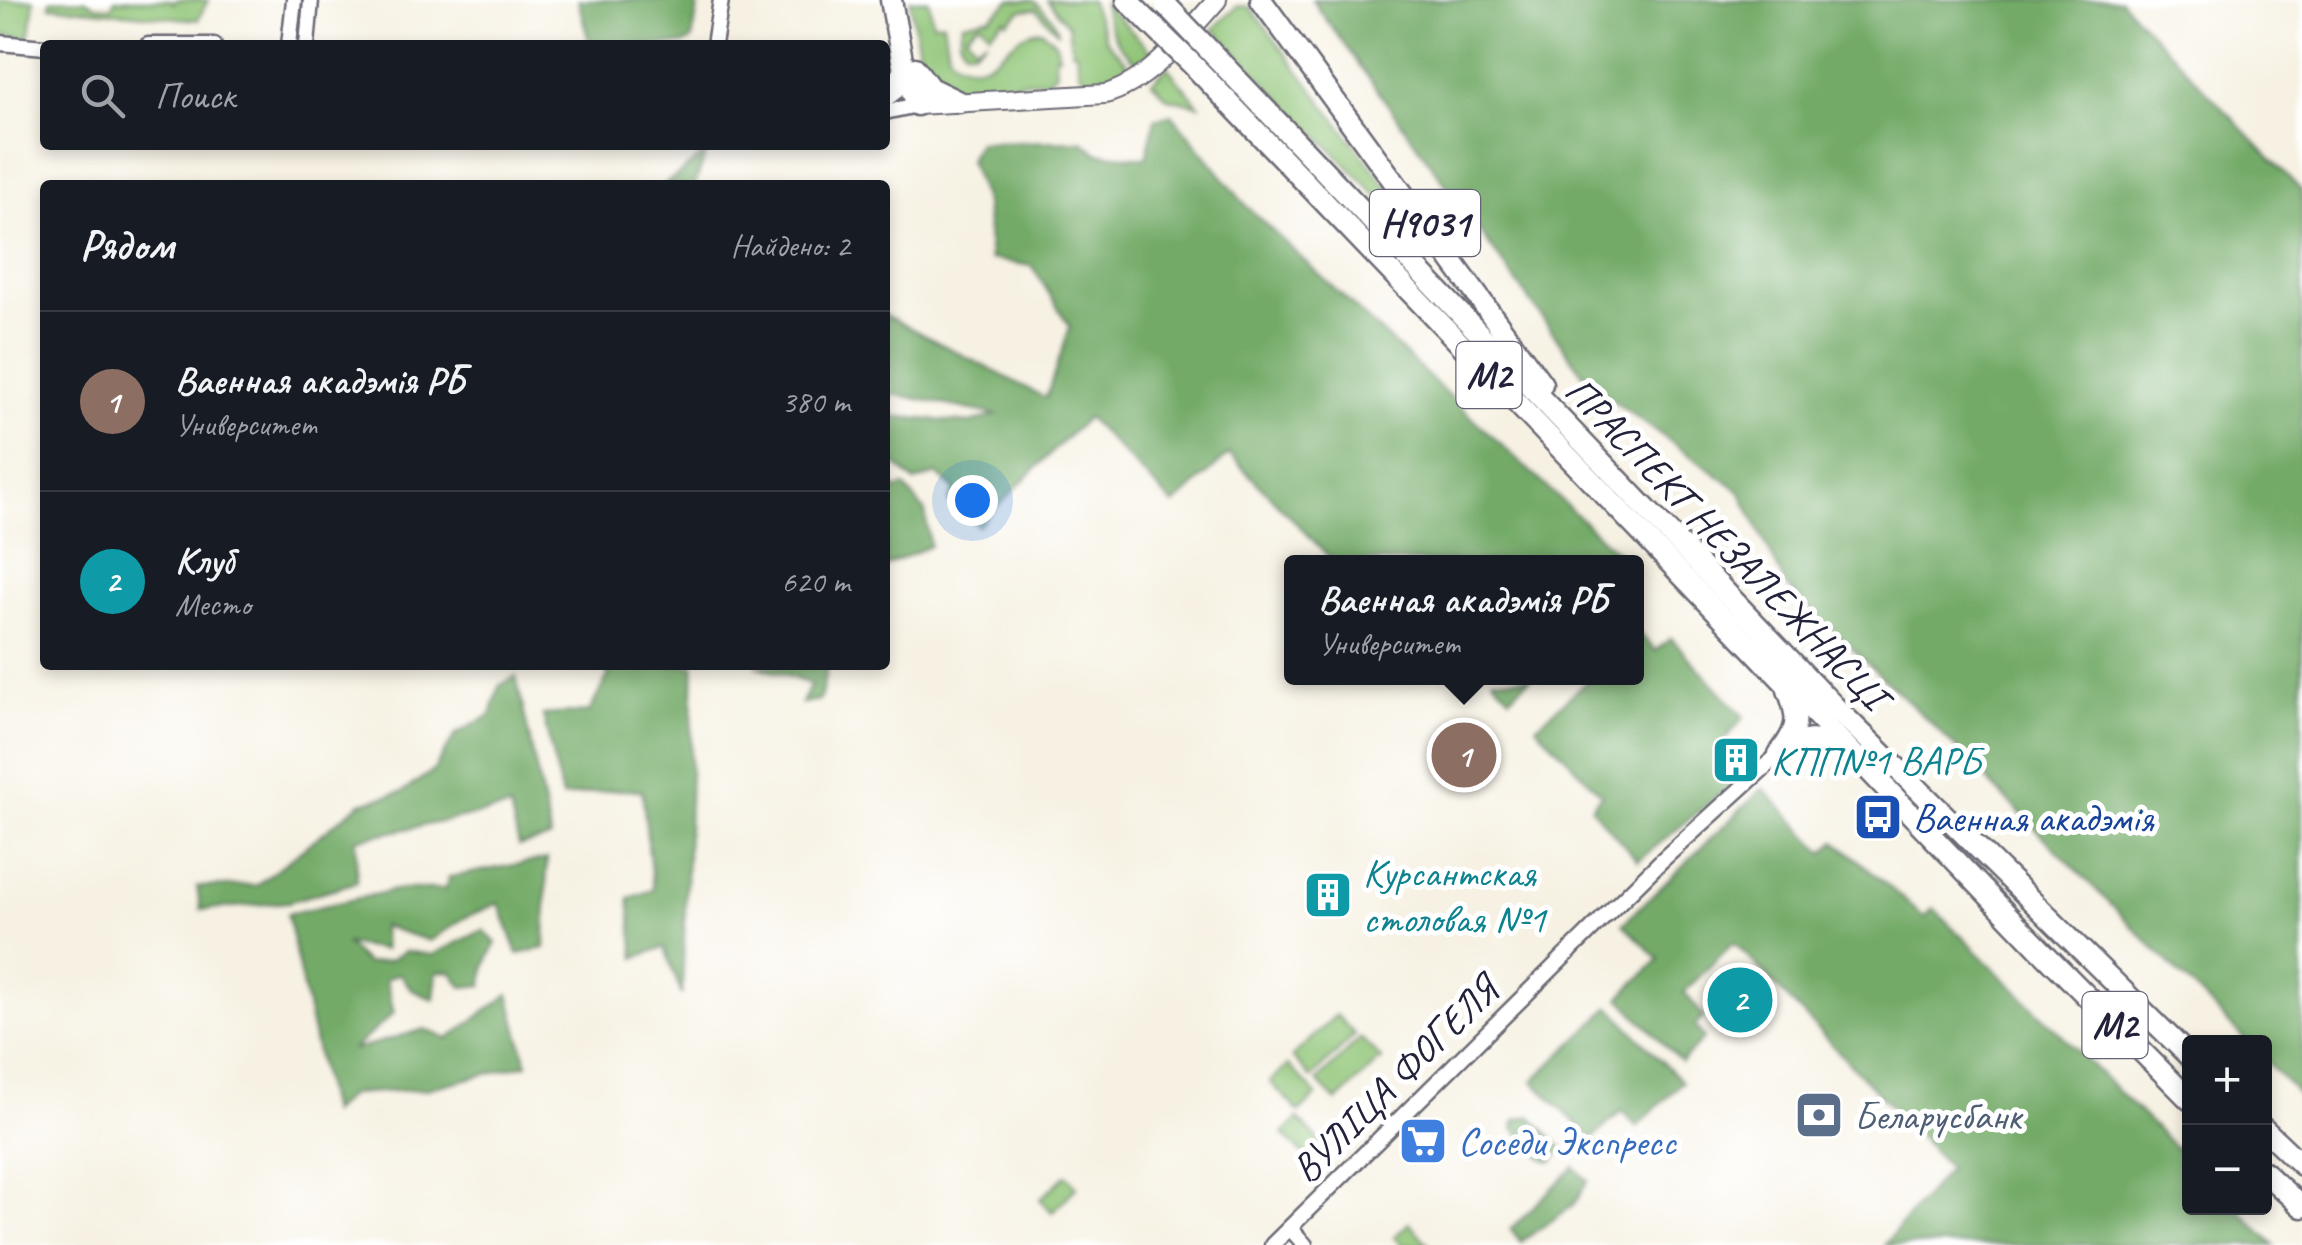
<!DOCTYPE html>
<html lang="ru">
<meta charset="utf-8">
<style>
body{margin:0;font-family:Caveat,sans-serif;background:#20242c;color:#f1f3f6}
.controls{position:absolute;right:30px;bottom:30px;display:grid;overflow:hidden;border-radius:10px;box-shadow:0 5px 15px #0003}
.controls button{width:90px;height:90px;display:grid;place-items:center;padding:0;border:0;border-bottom:2px solid #363941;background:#171b24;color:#f1f3f6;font:50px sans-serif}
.you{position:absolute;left:972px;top:500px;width:35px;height:35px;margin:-25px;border:8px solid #fff;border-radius:50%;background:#1a73e8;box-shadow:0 0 0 15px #1a73e833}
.badge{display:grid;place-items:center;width:65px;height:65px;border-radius:50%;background:#c8321e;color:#fff;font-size:32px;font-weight:700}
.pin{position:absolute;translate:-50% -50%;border:5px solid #fff;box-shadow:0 2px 10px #0006}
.popup{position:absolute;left:1284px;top:555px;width:360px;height:130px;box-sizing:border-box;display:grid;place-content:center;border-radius:10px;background:#171b24;filter:drop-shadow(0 2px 8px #0005);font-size:32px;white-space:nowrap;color:#9ea1a6}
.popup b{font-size:38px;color:#f1f3f6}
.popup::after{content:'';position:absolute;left:50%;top:100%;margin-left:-20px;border:20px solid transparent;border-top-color:#171b24}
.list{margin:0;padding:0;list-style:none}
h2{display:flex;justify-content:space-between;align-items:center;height:130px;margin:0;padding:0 40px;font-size:42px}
h2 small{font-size:32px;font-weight:400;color:#9ea1a6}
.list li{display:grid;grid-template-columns:65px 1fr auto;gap:30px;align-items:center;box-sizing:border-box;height:180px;padding:0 40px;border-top:2px solid #363941}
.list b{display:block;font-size:38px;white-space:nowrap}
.list p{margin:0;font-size:32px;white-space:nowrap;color:#9ea1a6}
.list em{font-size:32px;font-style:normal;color:#9ea1a6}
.icon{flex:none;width:55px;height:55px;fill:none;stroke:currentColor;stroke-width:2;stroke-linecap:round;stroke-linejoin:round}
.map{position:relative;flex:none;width:2302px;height:1245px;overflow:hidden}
.search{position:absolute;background:#171b24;box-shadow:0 5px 15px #0003;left:40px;top:40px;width:850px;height:110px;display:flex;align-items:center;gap:25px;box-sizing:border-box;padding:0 35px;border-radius:10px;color:#9ea1a6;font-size:38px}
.panel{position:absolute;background:#171b24;box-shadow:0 5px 15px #0003;left:40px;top:180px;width:850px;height:490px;border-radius:10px}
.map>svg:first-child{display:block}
</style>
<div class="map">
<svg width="2302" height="1245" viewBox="0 0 2302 1245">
<rect width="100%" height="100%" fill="#fff"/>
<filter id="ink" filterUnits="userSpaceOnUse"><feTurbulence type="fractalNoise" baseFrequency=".01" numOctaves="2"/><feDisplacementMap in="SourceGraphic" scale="20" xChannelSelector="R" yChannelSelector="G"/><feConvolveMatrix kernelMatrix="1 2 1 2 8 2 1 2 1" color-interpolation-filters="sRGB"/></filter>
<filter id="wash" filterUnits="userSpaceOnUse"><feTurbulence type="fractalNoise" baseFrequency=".0048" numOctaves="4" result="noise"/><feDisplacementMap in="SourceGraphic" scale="40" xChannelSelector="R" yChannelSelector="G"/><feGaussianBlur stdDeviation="2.25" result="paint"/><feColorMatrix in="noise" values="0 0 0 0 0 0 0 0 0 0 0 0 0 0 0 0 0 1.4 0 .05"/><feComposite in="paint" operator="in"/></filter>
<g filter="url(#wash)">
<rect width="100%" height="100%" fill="#f6f1e2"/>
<!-- green -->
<g fill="#8fc476" stroke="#587358" stroke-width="2.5">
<path d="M0,0H34L30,35L24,37L0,35Z"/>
<path d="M50,0H85L96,6L111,7L115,0H169L174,3L176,0H208L198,20L50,6Z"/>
<path d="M910,0H929L933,23L943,22C945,31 945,46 950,54C958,68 982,68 994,59C1011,47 1019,32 1042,30L1056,43L1059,55L1055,56L1056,72L1047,80L942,88L927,72L926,63L921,64Z"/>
<path d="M1011,0L1034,1L1052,18L1059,33L1036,9L1022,10L1008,22L1005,19L990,33L980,22L966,35L976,46L987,39L974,50L965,49L959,39L963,23L991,17Z"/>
<path d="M1047,0H1090L1106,40L1133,69L1109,81H1087L1079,71L1076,52L1072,51L1068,25Z"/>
<path d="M1104,3L1152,52L1137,63C1117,45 1107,30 1104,3Z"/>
<path d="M1238,6L1250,7L1452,272L1213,29Z"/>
<path d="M1167,67L1199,105L1168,98L1152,82Z"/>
<path d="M1336,1015L1355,1035L1311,1078L1292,1057Z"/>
<path d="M1361,1038L1381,1059L1337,1101L1317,1081Z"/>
<path d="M1288,1065L1317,1095L1299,1112L1270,1082Z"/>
<path d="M1298,1119L1322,1143L1307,1158L1283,1134Z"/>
<path d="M1066,1175L1077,1187L1052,1212L1040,1199Z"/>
<path d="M1409,1223L1429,1245H1402L1394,1237Z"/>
</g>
<!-- forest -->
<g fill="#73aa67" stroke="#4a6651" stroke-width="2.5">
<path d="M578,0H693L698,7L692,40L683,45H595L588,38Z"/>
<path d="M1312,0H2120L2302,191V1098L2265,1060L2264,1042H2247L1937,729L1786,586L1740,491L1591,385Z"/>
<path d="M1172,114L1247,207L1627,562H1334L1229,454L1174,505L1087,417L978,526L949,502L954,489L936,474L915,482L885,455V432L890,416L971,423L996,415L889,393L885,397V315L1046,398L1070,327L1032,266L990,259L985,204L969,160L978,142L1082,141L1097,153L1146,158L1155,119Z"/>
<path d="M706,153L695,185H664Z"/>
<path d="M885,477L896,490L904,486L925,511L930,546L885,566Z"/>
<path d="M1641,635L1656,651L1671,638L1744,717L1714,753L1740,778L1638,861L1591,808L1601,794L1536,726L1591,678H1636L1637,638Z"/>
<path d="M607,665H694L682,995L664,947L635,958L629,898L653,890L642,790H612L562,797L543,715L589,712L608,676Z"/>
<path d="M823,665L827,668L820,700L802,703L811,684L756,666Z"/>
<path d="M516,676L551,838L519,846L510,808L356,839L357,882L288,902L201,910L197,887L257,885L361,803L402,792L434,770L456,734L491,715L499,686Z"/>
<path d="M1492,678H1491H1531L1510,697Z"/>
<path d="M1763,788L1824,853L1836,841L1925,918L1933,908L2189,1161L2190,1208H2237L2275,1245H1884L1949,1168L1734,942L1684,992L1704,1017L1695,1026L1704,1038L1681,1062L1620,998L1659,959L1623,924Z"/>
<path d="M547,859L545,948L518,954L499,903L464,918L430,941L382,926L384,950L346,944L366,964L390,960L405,951L432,955L483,930L496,943L485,966L483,985L462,987L451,971L437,972L434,1000L412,990L399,973L386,979L394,1013L352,1050L425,1029L448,1039L509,994L527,1064L426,1089L351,1094L330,1113L287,914L400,889H445L449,877Z"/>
<path d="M1610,1007L1682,1082L1637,1127L1622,1111L1592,1139L1533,1081Z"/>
<path d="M1530,1116L1562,1148L1553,1162L1542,1158L1514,1128L1516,1120Z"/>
<path d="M1574,1167L1588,1181L1574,1204L1521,1242L1511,1229Z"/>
</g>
</g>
<g filter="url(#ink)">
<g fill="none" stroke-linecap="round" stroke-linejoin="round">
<!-- minor casing -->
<g stroke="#6c6a75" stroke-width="19">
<g id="minor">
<path d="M0,43L45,47"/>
<path d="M148,45H214"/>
<path d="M289,45L294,0"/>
<path d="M307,45L311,0"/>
<path d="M714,45L721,0"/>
<path d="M885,112L917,105"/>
<path d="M1290,1228L1305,1245"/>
<path d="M1272,1245L1661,861L1779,754"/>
</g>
</g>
<!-- major casing -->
<g stroke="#6c6a75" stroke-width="22">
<path id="major" d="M917,105L1105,94C1150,82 1186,34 1217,0"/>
</g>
<!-- highway casing -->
<g stroke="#6c6a75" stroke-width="25">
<g id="highway">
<path d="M891,0L904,70L917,105"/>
<path d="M1127,0L1148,21"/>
<path d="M1261,0L1542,384"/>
<path d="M1210,51L1833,705L2190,1057"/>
<path d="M1194,66L2041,950L2190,1100"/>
<path d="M915,68L930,88L959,102"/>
<path d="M885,96L893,90L904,70"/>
<path d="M1785,751C1811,733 1818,741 1846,749"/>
<path d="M1779,754C1798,729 1800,720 1788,690"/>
<path d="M2264,1129L2302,1165"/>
<path d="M2264,1172L2302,1207"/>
</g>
</g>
<!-- minor -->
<use href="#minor" stroke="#fff" stroke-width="14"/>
<!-- major -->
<use href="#major" stroke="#fff" stroke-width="18"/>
<!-- highway -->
<use href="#highway" stroke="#fff" stroke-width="20"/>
<!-- highway-bridge casing -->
<g stroke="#6c6a75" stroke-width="25" stroke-linecap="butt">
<g id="highway-bridge">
<path d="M1166,5L1210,51"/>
<path d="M1148,21L1194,66"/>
</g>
</g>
<!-- highway-bridge -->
<use href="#highway-bridge" stroke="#fff" stroke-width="20"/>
</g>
</g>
<!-- icons -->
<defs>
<g id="building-square" transform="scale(2.5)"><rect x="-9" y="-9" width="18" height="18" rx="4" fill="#0f9aa8" stroke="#fff"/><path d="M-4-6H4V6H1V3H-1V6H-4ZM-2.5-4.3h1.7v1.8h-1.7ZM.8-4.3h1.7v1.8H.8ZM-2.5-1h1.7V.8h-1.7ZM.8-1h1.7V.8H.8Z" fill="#fff"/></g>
<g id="bus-square" transform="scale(2.5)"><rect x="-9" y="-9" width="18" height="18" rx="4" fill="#1a4fb4" stroke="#fff"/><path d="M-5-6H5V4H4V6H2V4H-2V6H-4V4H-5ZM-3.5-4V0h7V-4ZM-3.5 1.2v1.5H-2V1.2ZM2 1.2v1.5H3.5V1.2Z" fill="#fff"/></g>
<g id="bank-square" transform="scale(2.5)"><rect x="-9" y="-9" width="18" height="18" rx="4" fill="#5c6f8a" stroke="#fff"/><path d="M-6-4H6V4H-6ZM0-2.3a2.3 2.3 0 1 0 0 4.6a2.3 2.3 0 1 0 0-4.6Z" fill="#fff"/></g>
<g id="supermarket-square" transform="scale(2.5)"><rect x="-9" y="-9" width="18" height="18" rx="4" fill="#3f7fe0" stroke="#fff"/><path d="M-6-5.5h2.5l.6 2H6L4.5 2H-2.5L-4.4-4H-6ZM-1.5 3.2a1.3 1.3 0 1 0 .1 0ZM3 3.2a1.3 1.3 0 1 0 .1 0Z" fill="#fff"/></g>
</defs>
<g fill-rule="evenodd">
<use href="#building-square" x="1736" y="760"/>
<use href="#bus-square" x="1878" y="817"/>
<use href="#building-square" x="1328" y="895"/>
<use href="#bank-square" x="1819" y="1115"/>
<use href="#supermarket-square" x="1423" y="1141"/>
</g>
<g text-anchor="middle" stroke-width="10" stroke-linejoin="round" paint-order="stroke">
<!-- shield labels -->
<g fill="#fff" stroke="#646476" stroke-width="2.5">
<rect x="1370" y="190" width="110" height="66" rx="8"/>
<rect x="1456.5" y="342" width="65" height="66" rx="8"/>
<rect x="2082.5" y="992" width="65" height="66" rx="8"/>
</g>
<g font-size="38" font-weight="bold" fill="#22223b">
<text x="1425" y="236">Н9031</text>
<text x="1489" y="388">М2</text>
<text x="2115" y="1038">М2</text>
</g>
<!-- street labels -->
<g font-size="40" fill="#22223b" stroke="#fff">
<text transform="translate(1727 542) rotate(46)" y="14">ПРАСПЕКТ НЕЗАЛЕЖНАСЦІ</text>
<text transform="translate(1394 1079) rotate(-45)" y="14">ВУЛІЦА ФОГЕЛЯ</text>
</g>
<!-- culture labels -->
<g font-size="40" fill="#0d838f" stroke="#fff" text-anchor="start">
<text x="1771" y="774">КПП№1 ВАРБ</text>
<text x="1363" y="886">Курсантская<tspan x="1363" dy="46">столовая №1</tspan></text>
</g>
<!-- transit labels -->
<g font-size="40" fill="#164399" stroke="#fff" text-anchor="start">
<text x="1913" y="831">Ваенная акадэмія</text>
</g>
<!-- service labels -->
<g font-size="40" fill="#4e5e75" stroke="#fff" text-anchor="start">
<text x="1854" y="1129">Беларусбанк</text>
</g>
<!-- shop labels -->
<g font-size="40" fill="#366cbe" stroke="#fff" text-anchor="start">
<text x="1458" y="1155">Соседи Экспресс</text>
</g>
</g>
</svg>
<div class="controls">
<button>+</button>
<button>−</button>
</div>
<div class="you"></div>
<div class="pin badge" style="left:1464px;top:755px;background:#8d6e63">1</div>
<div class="popup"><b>Ваенная акадэмія РБ</b>Университет</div>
<div class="pin badge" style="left:1740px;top:1000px;background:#0f9aa8">2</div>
<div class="search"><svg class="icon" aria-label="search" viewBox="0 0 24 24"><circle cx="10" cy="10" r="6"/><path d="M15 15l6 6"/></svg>Поиск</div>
<section class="panel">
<h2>Рядом<small>Найдено: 2</small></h2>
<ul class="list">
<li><span class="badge" style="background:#8d6e63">1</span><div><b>Ваенная акадэмія РБ</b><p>Университет</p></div><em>380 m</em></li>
<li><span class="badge" style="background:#0f9aa8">2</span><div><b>Клуб</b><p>Место</p></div><em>620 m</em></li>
</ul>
</section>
</div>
